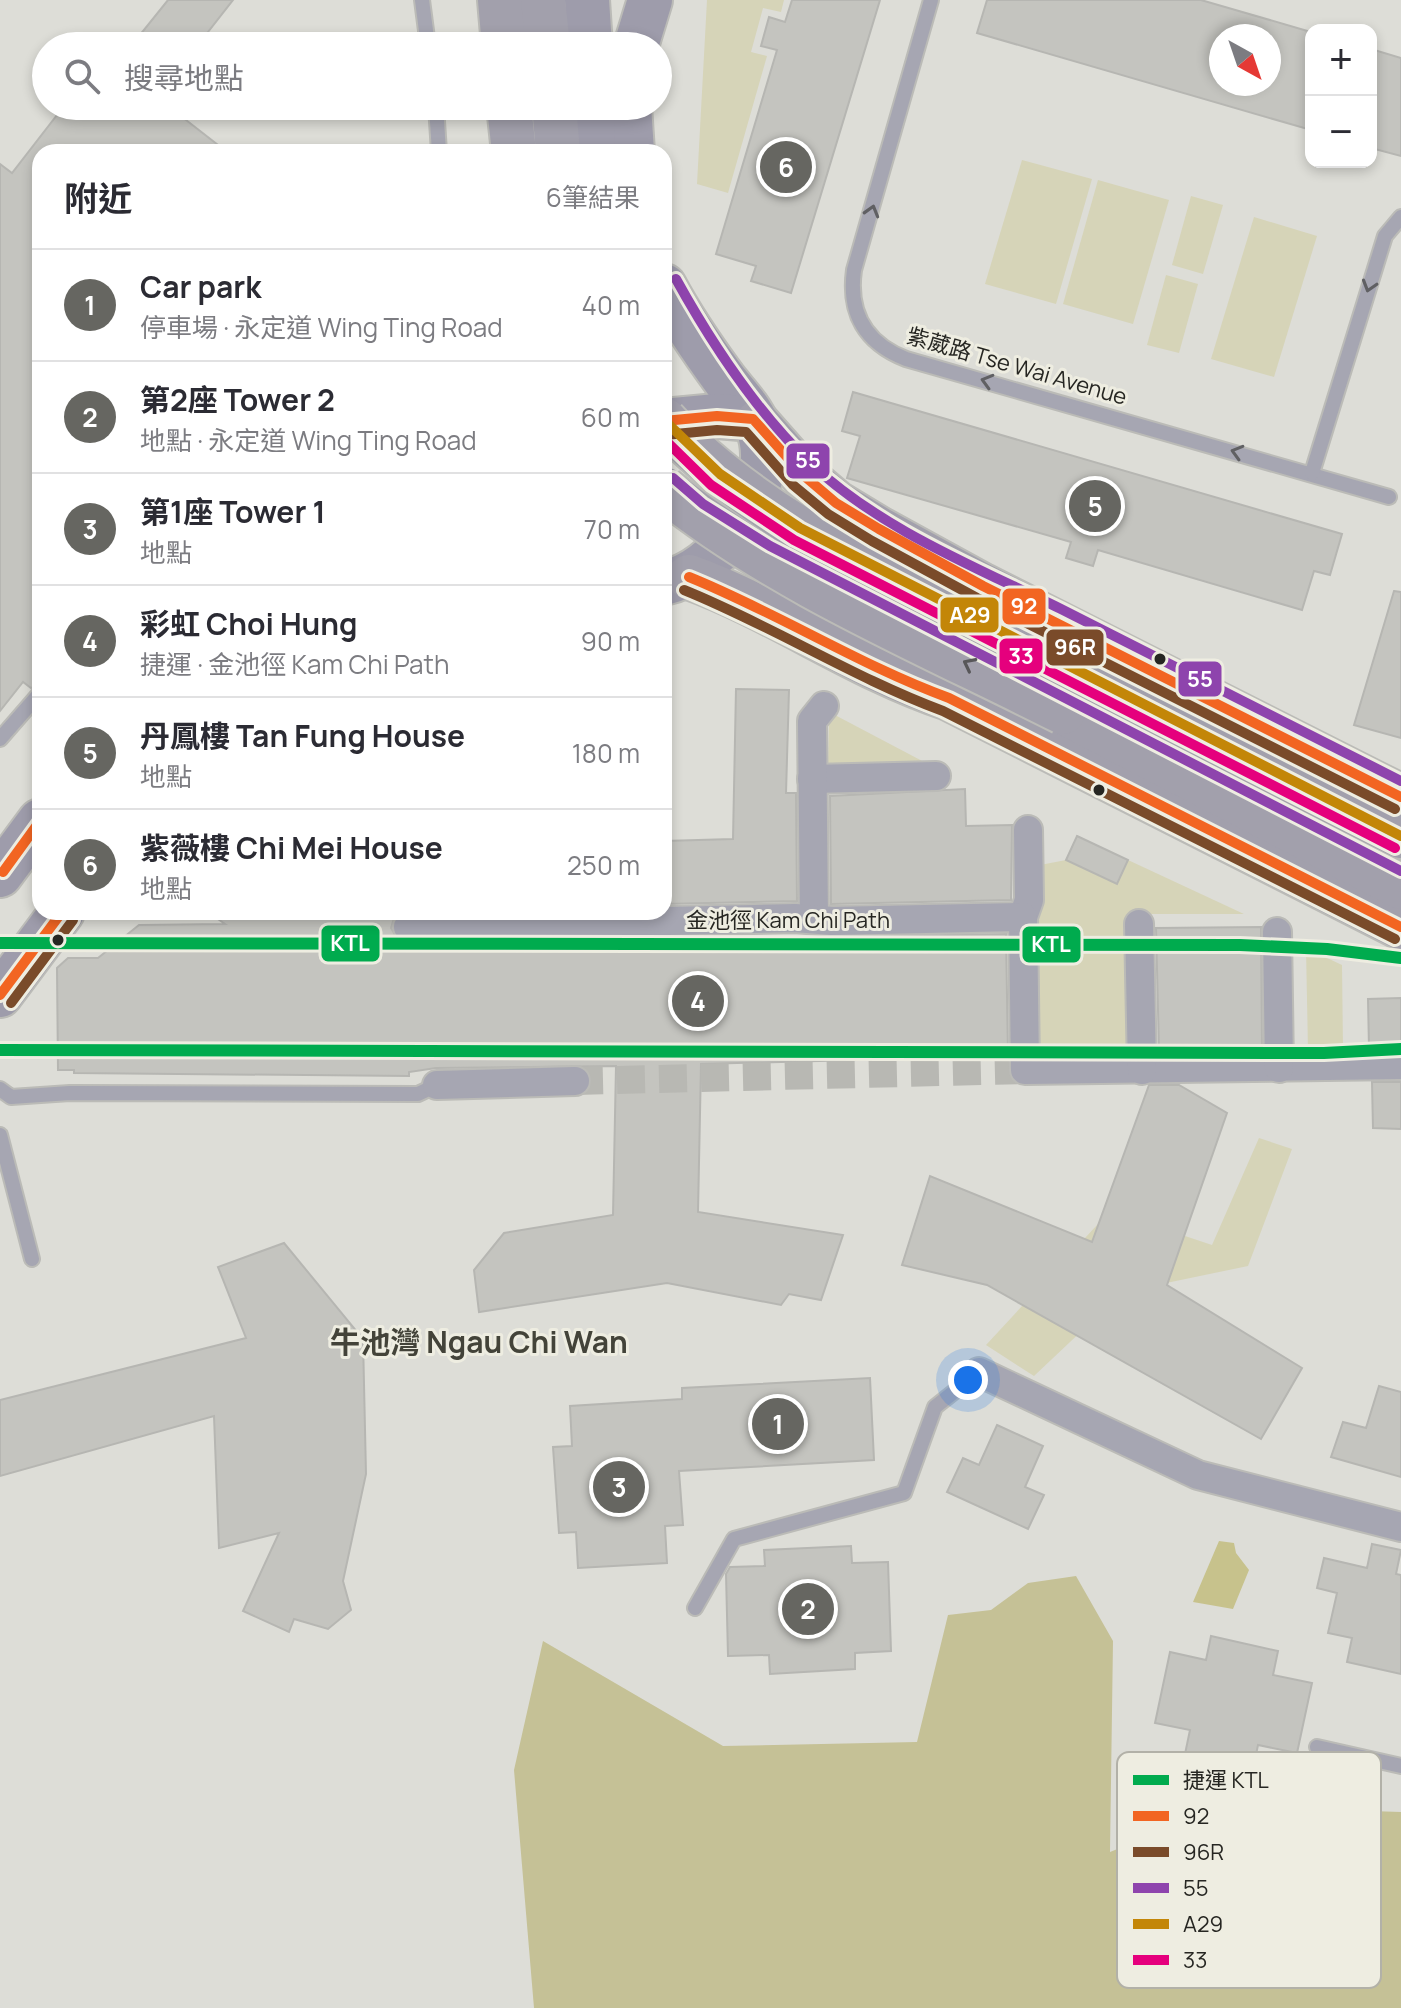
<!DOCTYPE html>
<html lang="zh-TW">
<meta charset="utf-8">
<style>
body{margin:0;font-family:Manrope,"Noto Sans TC",sans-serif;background:#f7f7f7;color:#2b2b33}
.controls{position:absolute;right:24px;top:24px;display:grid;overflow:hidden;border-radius:16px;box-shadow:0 4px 12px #0003}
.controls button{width:72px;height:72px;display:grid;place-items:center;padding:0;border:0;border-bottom:2px solid #e1e1e2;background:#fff;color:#2b2b33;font:40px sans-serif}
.compass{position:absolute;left:1209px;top:24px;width:72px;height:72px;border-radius:50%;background:#fff;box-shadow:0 4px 12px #0003;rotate:140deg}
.you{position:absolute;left:968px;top:1380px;width:28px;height:28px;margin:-20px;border:6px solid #fff;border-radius:50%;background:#1a73e8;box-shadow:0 0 0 12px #1a73e833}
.badge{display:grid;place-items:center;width:52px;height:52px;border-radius:50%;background:#666661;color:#fff;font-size:26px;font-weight:700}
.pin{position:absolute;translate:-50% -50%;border:4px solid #fff;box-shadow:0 2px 8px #0006}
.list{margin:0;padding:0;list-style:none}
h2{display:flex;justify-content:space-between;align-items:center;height:104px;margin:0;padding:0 32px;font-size:34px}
h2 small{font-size:26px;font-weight:400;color:#7c7c81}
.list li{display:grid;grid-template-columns:52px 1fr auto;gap:24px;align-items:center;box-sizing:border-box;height:112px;padding:0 32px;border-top:2px solid #e1e1e2}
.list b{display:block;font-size:30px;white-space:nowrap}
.list p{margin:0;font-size:26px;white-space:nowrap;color:#7c7c81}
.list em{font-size:26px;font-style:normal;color:#7c7c81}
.icon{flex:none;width:44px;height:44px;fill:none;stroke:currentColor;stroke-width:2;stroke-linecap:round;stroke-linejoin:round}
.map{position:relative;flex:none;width:1401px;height:2008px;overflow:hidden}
.search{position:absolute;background:#fff;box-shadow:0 4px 12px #0003;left:32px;top:32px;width:640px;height:88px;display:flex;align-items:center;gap:20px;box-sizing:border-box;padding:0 28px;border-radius:44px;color:#7c7c81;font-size:30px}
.panel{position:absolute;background:#fff;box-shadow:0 4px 12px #0003;left:32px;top:144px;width:640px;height:776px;border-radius:24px}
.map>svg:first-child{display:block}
</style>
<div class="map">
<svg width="1401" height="2008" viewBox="0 0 1401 2008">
<rect width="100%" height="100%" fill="#ddddd7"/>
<!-- green -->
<g fill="#d6d4b8">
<path d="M707,0H784L781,12L763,8L751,52L767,56L728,193L697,184Z"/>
<path d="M1022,160L1092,179L1056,304L985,284Z"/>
<path d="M1098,180L1169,200L1133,324L1063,304Z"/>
<path d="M1191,196L1223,205L1203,274L1172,265Z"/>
<path d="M1254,217L1317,236L1274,377L1211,359Z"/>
<path d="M1166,275L1198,284L1179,353L1147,345Z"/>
<path d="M833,714L926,763H828L829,722Z"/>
<path d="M1066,860L1117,883L1128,860L1244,914H1128L1130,1053L1038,1055L1035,866Z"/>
<path d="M1306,948L1342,965L1343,1049L1308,1050Z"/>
<path d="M1259,1138L1292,1149L1248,1266L1123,1292L1034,1376L986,1345L1110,1211L1212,1245Z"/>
</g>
<!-- forest -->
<path fill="#c5c196" d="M1076,1576L1113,1641L1110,1852L1184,1822L1250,1807L1401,1812V2008H534L514,1770L543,1641L723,1746L917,1742L948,1615L991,1610L1028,1583Z"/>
<!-- water -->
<path fill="#c7c28c" d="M1219,1541L1234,1543L1236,1553L1249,1570L1233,1609L1193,1602Z"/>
<!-- building -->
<g fill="#c4c4bf" stroke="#b6b6b2" stroke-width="2" fill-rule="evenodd">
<path d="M168,0H233L197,46H131Z"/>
<path d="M792,0H880L791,293L751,281L756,266L716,254L777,50L761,46L769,17L785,22Z"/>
<path d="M987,0H1201L1311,32V130L977,33ZM1221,36H1269V84H1221Z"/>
<path d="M1371,49L1401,58V156L1371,148Z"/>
<path d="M64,106H168L227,152H40V683L31,688L23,682L0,711V164L12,173Z"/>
<path d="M853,392L1342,534L1330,575L1314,571L1302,610L1098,550L1093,566L1066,558L1071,542L847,478L860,436L842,431Z"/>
<path d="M1394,591L1401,592V738L1354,725Z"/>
<path d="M736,689L789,690L786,793H796L797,901L664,904V841L733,839Z"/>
<path d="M965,789L966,826L1012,825L1011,900L831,904L830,796Z"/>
<path d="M1077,836L1128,860L1117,884L1066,860Z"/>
<path d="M208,912H400L394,918L391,928L399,941L408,944L1006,934L1008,1056L701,1064L698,1212L843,1235L821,1300L789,1294L781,1305L667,1283L479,1312L474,1270L504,1233L613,1215L616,1066L436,1068L409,1072V1076L74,1073V1070H58L57,968L68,958H98L139,925L225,924Z"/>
<path d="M1261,927L1262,1050L1159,1051L1156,928Z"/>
<path d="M1401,998V1048H1369L1368,999Z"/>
<path d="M1372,1082H1401V1129L1373,1128Z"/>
<path d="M1149,1085H1179L1227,1113L1167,1285L1302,1368L1261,1439L987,1285L902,1265L930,1176L1092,1242Z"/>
<path d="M284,1243L363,1339L366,1474L343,1581L351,1610L328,1629L294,1619L289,1632L243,1611L279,1533L219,1548L214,1416L0,1476V1400L246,1338L218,1267Z"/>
<path d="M870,1378L874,1460L679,1471L683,1525L665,1526L667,1563L578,1568L576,1532L559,1533L553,1447L572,1446L570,1406L682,1399V1388Z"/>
<path d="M1379,1386L1401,1392V1477L1331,1457L1343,1422L1366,1428Z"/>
<path d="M997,1425L1043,1446L1025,1487L1044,1495L1028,1529L947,1492L963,1458L979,1465Z"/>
<path d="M1372,1544L1401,1550L1396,1574L1401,1575V1674L1347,1662L1352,1638L1328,1633L1337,1593L1317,1588L1324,1558L1367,1568Z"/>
<path d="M851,1546L852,1563L888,1562L891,1651L855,1653V1669L770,1674L769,1655L728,1656L726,1574L730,1567L765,1566L764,1550Z"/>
<path d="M1211,1636L1278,1651L1273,1675L1312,1683L1297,1753L1258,1745L1253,1769L1185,1754L1190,1730L1155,1723L1170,1652L1206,1660Z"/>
</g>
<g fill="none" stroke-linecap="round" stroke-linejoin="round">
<!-- street-tunnel -->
<path stroke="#b8b8b3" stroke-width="28" stroke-dasharray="28 14" stroke-linecap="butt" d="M575,1081L1025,1070"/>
<!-- lane casing -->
<g stroke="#bbbbb7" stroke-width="18">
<g id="lane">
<path d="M422,0L428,46"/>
<path d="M931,0L854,270C848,313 865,343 906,359L1389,497"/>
<path d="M436,106L439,152"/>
<path d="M1312,473L1385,236L1401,217"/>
<path d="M0,739L40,693"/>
<path d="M0,1089L11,1097L70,1093L418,1094L437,1085"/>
<path d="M0,1135L32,1259"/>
<path d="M695,1608L734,1539L904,1493L935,1407L979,1372"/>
<path d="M1317,1747L1401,1766"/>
</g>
</g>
<!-- street casing -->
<g stroke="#bbbbb7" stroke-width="32">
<g id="street">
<path d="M812,779L936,776"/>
<path d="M1028,830L1029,900L1023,917L1025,1070L1401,1065"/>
<path d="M814,919L812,721L824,706"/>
<path d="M1139,924L1142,1070"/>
<path d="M408,927L795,918L832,921L1023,917"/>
<path d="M1277,932L1279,1068"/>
<path d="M437,1085L575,1081"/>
<path d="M979,1372L1198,1475L1401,1527"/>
</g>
</g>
<!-- primary casing -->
<g stroke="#bbbbb7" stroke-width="48">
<g id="primary">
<path d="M587,0L590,46"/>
<path d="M636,46L650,0"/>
<path d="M629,106L632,152"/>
<path d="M592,152L593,106"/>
<path d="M664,286C682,320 703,350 725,380C735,393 751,409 757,425C772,461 757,500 736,530C718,555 694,576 664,583"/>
<path d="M664,421L717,416L753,419"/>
<path d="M0,875L40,821"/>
<path d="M0,995L62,912"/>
</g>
</g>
<!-- highway casing -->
<g stroke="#bbbbb7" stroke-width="48">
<g id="highway">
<path d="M500,0L504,46"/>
<path d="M543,0L548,46"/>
<path d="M509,106L514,152"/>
<path d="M554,106L558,152"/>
<path d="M757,423L802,474L836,503L879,529L983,586L1401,797"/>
<path d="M689,577C779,610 858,668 949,698L1401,927"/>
<path d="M1082,675L1401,836"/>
<path d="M1063,712L1401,887"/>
</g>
</g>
<!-- lane -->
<use href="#lane" stroke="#a6a6b2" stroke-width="14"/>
<!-- street -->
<use href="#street" stroke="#a6a6b2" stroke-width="28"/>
<!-- primary -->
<use href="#primary" stroke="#9e9cab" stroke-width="44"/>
<!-- highway -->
<use href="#highway" stroke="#a2a0ac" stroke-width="44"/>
<!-- highway-bridge casing -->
<g stroke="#bbbbb7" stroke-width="48" stroke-linecap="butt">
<g id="highway-bridge">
<path d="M664,420C765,533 947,606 1082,675"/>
<path d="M664,489C779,582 931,645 1063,712"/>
</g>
</g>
<!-- highway-bridge -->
<use href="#highway-bridge" stroke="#a2a0ac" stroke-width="44"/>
<!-- bus-1 casing -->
<g stroke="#eeede1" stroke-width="16">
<g id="bus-1">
<path d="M664,421L717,416L753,419L802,474L836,503L879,529L983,586L1401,797"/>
<path d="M689,577C778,613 859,665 949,698L1401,927"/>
<path d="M3,872L40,821"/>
<path d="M0,995L62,912"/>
</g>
</g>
<!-- bus-2 casing -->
<g stroke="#eeede1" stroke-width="16">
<g id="bus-2">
<path d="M665,435L717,430L746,432L793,485L828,514L872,541L977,598L1395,809"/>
<path d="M684,590C773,626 854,678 943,711L1395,939"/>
<path d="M11,1003L73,920"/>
</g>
</g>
<!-- bus-3 casing -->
<g stroke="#eeede1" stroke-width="16">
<g id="bus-3">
<path d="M676,279C713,346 756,411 811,464C882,530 976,567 1061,609C1175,666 1288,724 1401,781"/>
<path d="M673,478L703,504L770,546L1401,871"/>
</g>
</g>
<!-- bus-4 casing -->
<g stroke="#eeede1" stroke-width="16">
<path id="bus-4" d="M664,420L720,474L800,528L1401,836"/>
</g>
<!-- bus-5 casing -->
<g stroke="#eeede1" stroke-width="16">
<path id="bus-5" d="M664,439L711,485L794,540L1395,848"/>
</g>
<!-- bus-1 -->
<use href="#bus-1" stroke="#f26522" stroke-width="10"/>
<!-- bus-2 -->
<use href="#bus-2" stroke="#7a4b2a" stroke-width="10"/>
<!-- bus-3 -->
<use href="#bus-3" stroke="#8e44ad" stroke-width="10"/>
<!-- bus-4 -->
<use href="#bus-4" stroke="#c38608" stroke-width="10"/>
<!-- bus-5 -->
<use href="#bus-5" stroke="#e5007d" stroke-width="10"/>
<!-- metro-1 casing -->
<g stroke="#eeede1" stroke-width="18">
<g id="metro-1">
<path d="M0,943L1240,945L1327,949L1401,958"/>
<path d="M0,1050L1324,1053L1401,1049"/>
</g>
</g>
<!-- metro-1 -->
<use href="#metro-1" stroke="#00ab4e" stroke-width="12"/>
</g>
<!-- one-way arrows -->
<defs><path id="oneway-chevron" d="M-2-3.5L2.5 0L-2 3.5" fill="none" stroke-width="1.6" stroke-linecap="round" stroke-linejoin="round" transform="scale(2)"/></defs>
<g stroke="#606063">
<use href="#oneway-chevron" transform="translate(872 211) rotate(-74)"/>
<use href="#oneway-chevron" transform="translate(1369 286) rotate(107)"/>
<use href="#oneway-chevron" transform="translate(987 381) rotate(-164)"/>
<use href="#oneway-chevron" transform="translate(1237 452) rotate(-164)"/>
</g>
<use stroke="#585759" href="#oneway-chevron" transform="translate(969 664) rotate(-153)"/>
<!-- markers -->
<g fill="#262622" stroke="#eeede1" stroke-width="3">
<circle cx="1160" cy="659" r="7"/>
<circle cx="1099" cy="790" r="7"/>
<circle cx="58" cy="940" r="7"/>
</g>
<g text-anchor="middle" stroke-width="6" stroke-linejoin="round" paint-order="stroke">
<!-- street labels -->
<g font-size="22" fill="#262622" stroke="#eeede1">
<text transform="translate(1017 366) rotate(16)" y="8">紫葳路 Tse Wai Avenue</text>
<text x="788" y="928">金池徑 Kam Chi Path</text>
</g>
<!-- district labels -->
<g font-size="30" font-weight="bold" fill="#434339" stroke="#eeede1">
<text x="479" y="1353">牛池灣 Ngau Chi Wan</text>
</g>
</g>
<!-- legend -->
<rect x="1117" y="1752" width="264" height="236" rx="12" fill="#eeede1" stroke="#b2b1a8" stroke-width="2"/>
<rect x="1133" y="1775" width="36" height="10" fill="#00ab4e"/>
<rect x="1133" y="1811" width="36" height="10" fill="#f26522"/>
<rect x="1133" y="1847" width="36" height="10" fill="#7a4b2a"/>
<rect x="1133" y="1883" width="36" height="10" fill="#8e44ad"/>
<rect x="1133" y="1919" width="36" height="10" fill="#c38608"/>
<rect x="1133" y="1955" width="36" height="10" fill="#e5007d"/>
<g font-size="22" fill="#262622">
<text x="1183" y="1788">捷運 KTL</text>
<text x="1183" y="1824">92</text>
<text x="1183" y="1860">96R</text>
<text x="1183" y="1896">55</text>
<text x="1183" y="1932">A29</text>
<text x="1183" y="1968">33</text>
</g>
<g stroke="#eeede1" stroke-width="3">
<rect x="785" y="442" width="46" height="38" rx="8" fill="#8e44ad"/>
<rect x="1001" y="587" width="46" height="39" rx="8" fill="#f26522"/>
<rect x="939" y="596" width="61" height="38" rx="8" fill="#c38608"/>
<rect x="1045" y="628" width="60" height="39" rx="8" fill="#7a4b2a"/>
<rect x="998" y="637" width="46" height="38" rx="8" fill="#e5007d"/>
<rect x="1177" y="660" width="46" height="38" rx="8" fill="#8e44ad"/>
<rect x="320" y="924" width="61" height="39" rx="8" fill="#00ab4e"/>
<rect x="1021" y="925" width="61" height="39" rx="8" fill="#00ab4e"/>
</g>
<g font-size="22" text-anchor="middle" font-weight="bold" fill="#fff">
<text x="808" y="468">55</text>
<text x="1024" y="614">92</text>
<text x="970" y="623">A29</text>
<text x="1075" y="655">96R</text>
<text x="1021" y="664">33</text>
<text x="1200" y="687">55</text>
<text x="350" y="951">KTL</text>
<text x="1051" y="952">KTL</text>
</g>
</svg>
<div class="controls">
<button>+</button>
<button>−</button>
</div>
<svg class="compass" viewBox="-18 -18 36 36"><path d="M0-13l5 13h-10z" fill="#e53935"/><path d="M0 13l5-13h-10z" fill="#7c7c81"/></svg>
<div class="you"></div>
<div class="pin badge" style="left:778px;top:1424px">1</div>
<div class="pin badge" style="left:808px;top:1609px">2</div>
<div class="pin badge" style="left:619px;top:1487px">3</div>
<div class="pin badge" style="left:698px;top:1001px">4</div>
<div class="pin badge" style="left:1095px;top:506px">5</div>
<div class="pin badge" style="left:786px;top:167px">6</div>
<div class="search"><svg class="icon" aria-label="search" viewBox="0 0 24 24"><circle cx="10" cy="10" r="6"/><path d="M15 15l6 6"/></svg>搜尋地點</div>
<section class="panel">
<h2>附近<small>6筆結果</small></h2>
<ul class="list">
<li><span class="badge">1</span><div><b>Car park</b><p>停車場 · 永定道 Wing Ting Road</p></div><em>40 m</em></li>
<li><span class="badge">2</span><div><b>第2座 Tower 2</b><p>地點 · 永定道 Wing Ting Road</p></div><em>60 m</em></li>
<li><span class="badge">3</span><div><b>第1座 Tower 1</b><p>地點</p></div><em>70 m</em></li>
<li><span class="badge">4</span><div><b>彩虹 Choi Hung</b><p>捷運 · 金池徑 Kam Chi Path</p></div><em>90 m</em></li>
<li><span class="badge">5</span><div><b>丹鳳樓 Tan Fung House</b><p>地點</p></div><em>180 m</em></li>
<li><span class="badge">6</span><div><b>紫薇樓 Chi Mei House</b><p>地點</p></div><em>250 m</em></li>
</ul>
</section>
</div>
